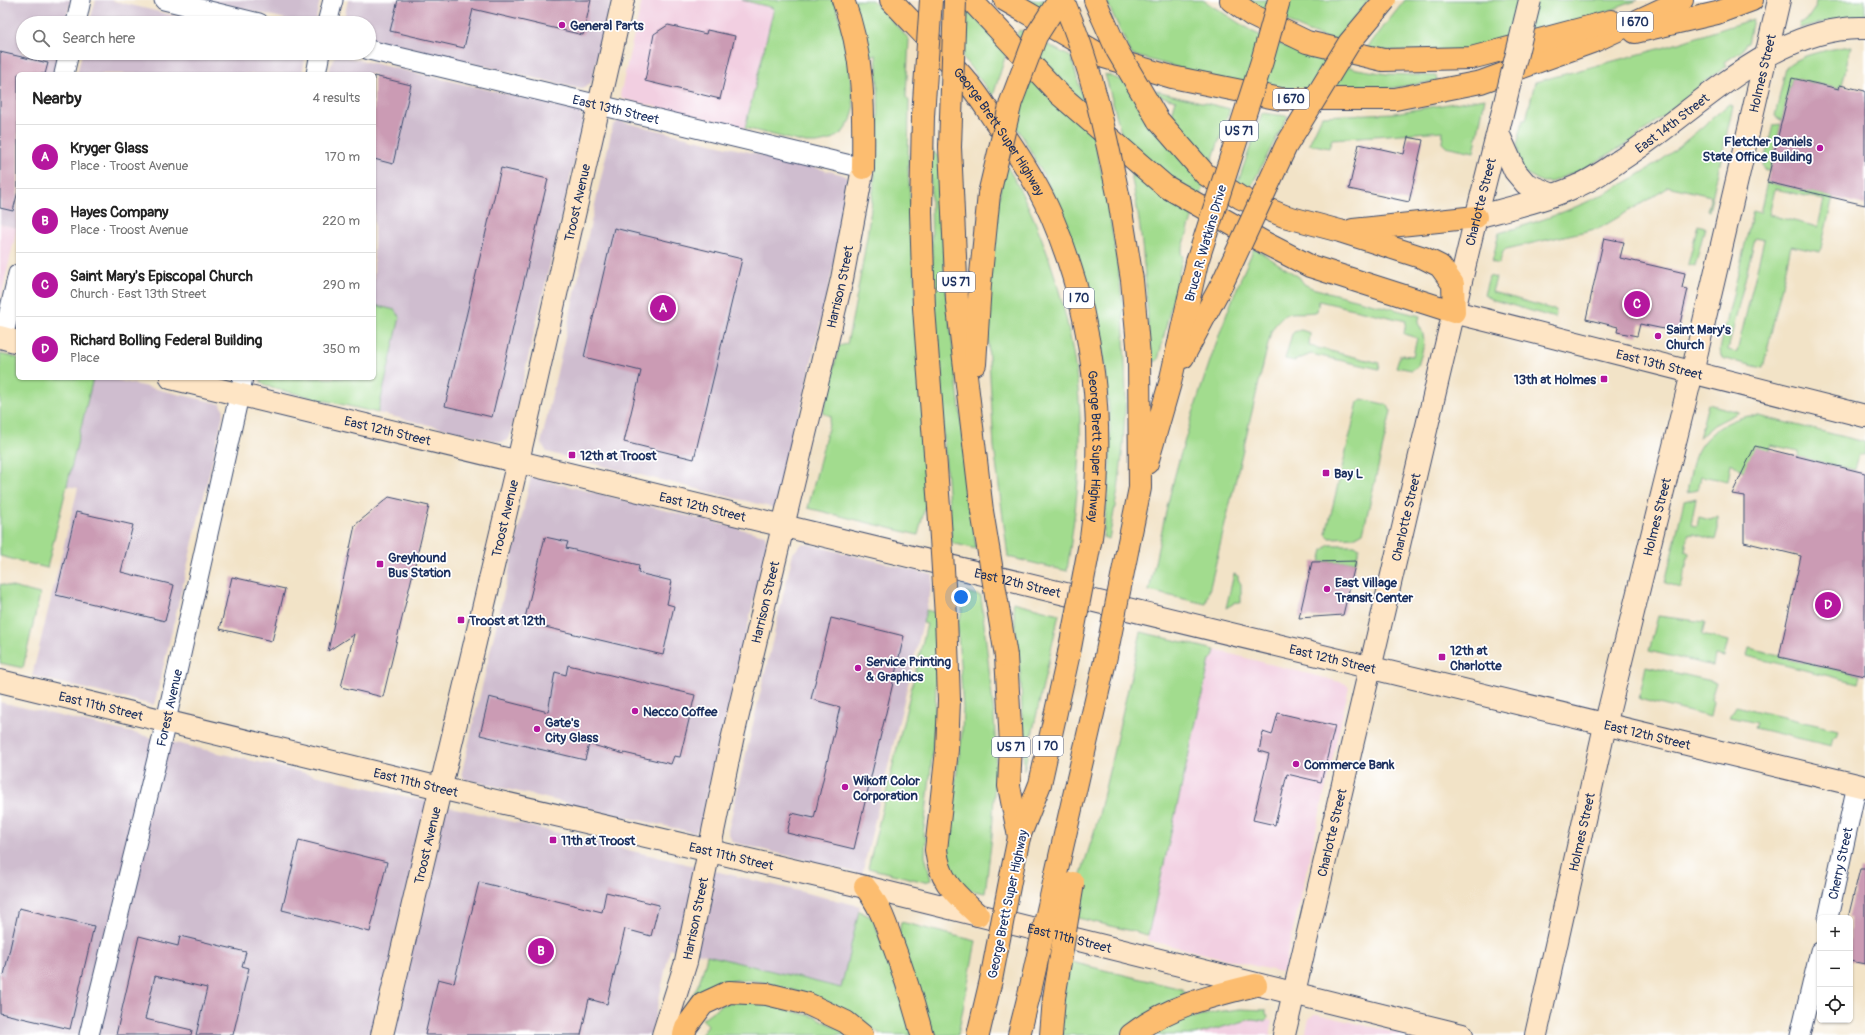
<!DOCTYPE html>
<meta charset="utf-8">
<style>
body{margin:0;font-family:Pangolin,sans-serif;background:#f6f6f6;color:#222}
.controls{position:absolute;right:12px;bottom:12px;display:grid;overflow:hidden;border-radius:6px;box-shadow:0 1px 3px #0004}
.controls button{width:36px;height:36px;display:grid;place-items:center;padding:0;border:0;border-bottom:1px solid #e0e0e0;background:#fff;color:#222;font:20px sans-serif}
.you{position:absolute;left:961px;top:597px;width:14px;height:14px;margin:-10px;border:3px solid #fff;border-radius:50%;background:#1a73e8;box-shadow:0 0 0 6px #1a73e833}
.badge{display:grid;place-items:center;width:26px;height:26px;border-radius:50%;background:#b5179e;color:#fff;font-size:13px;font-weight:700}
.pin{position:absolute;translate:-50% -50%;border:2px solid #fff;box-shadow:0 1px 4px #0006}
.list{margin:0;padding:0;list-style:none}
h2{display:flex;justify-content:space-between;align-items:center;height:52px;margin:0;padding:0 16px;font-size:17px}
h2 small{font-size:13px;font-weight:400;color:#767676}
.list li{display:grid;grid-template-columns:26px 1fr auto;gap:12px;align-items:center;box-sizing:border-box;height:64px;padding:0 16px;border-top:1px solid #e0e0e0}
.list b{display:block;font-size:15px;white-space:nowrap}
.list p{margin:0;font-size:13px;white-space:nowrap;color:#767676}
.list em{font-size:13px;font-style:normal;color:#767676}
.icon{flex:none;width:22px;height:22px;fill:none;stroke:currentColor;stroke-width:2;stroke-linecap:round;stroke-linejoin:round}
.map{position:relative;flex:none;width:1865px;height:1035px;overflow:hidden}
.search{position:absolute;background:#fff;box-shadow:0 1px 3px #0004;left:16px;top:16px;width:360px;height:44px;display:flex;align-items:center;gap:10px;box-sizing:border-box;padding:0 14px;border-radius:22px;color:#767676;font-size:15px}
.panel{position:absolute;background:#fff;box-shadow:0 1px 3px #0004;left:16px;top:72px;width:360px;height:308px;border-radius:6px}
.map>svg:first-child{display:block}
</style>
<div class="map">
<svg width="1865" height="1035" viewBox="0 0 1865 1035">
<rect width="100%" height="100%" fill="#fff"/>
<filter id="ink" filterUnits="userSpaceOnUse"><feTurbulence type="fractalNoise" baseFrequency=".025" numOctaves="2"/><feDisplacementMap in="SourceGraphic" scale="8" xChannelSelector="R" yChannelSelector="G"/><feConvolveMatrix kernelMatrix="1 2 1 2 8 2 1 2 1" color-interpolation-filters="sRGB"/></filter>
<filter id="wash" filterUnits="userSpaceOnUse"><feTurbulence type="fractalNoise" baseFrequency=".012" numOctaves="4" result="noise"/><feDisplacementMap in="SourceGraphic" scale="16" xChannelSelector="R" yChannelSelector="G"/><feGaussianBlur stdDeviation="0.9" result="paint"/><feColorMatrix in="noise" values="0 0 0 0 0 0 0 0 0 0 0 0 0 0 0 0 0 1.4 0 .05"/><feComposite in="paint" operator="in"/></filter>
<g filter="url(#wash)">
<rect width="100%" height="100%" fill="#f2e3c7"/>
<!-- built -->
<g fill="#f2cfe1">
<path d="M642,0H742L774,8L745,128L623,99L620,95Z"/>
<path d="M0,224L17,228L0,302Z"/>
<path d="M1215,650L1344,683L1349,687L1284,970L1280,972L1147,940L1210,660L1214,657Z"/>
<path d="M1314,1014H1317L1406,1035H1305L1309,1019Z"/>
<path d="M1257,1018L1273,1021L1270,1035H1194Z"/>
</g>
<!-- industrial -->
<g fill="#cfbdcf">
<path d="M0,0H71L65,23H23V53H58L53,74H18L17,228L0,224Z"/>
<path d="M96,0H110L205,23H89Z"/>
<path d="M207,0H320L316,19L313,23H302Z"/>
<path d="M348,0H612L591,83L581,89L369,39V23H343Z"/>
<path d="M82,53H306L302,74H77Z"/>
<path d="M338,55L567,108L579,111L582,116L583,124L510,435L506,441L501,442L378,413L400,317L395,310L374,305V74H328L334,57Z"/>
<path d="M619,121L841,174L850,179V193L780,501L775,508L554,454L547,452L541,443L613,125Z"/>
<path d="M93,378H108L221,404L224,411L155,702L153,705L32,676L78,488L67,486Z"/>
<path d="M531,477L765,535L767,545L700,826L695,833L464,779L462,772Z"/>
<path d="M803,543L933,575L932,585L862,874L732,842L728,831L793,553Z"/>
<path d="M0,702L455,808L860,906L841,988L707,955L670,949L651,1035H0Z"/>
</g>
<!-- green -->
<g fill="#a2dc8e" stroke="#5e8676" fill-rule="evenodd">
<path d="M742,0H834L847,43L854,109L851,120L843,132L831,140L817,143H806L745,128L774,8Z"/>
<path d="M852,0H872L909,39L906,97L909,101L908,167L930,507H925L918,535L808,508L831,416L823,413L839,346L847,344C866,253 885,148 876,55L866,57Z"/>
<path d="M1020,0H1048L1057,21Z"/>
<path d="M1106,0H1203L1253,32L1289,48L1320,59L1357,69L1387,74L1436,76L1437,81L1392,88L1360,90L1271,88L1232,82L1132,55Z"/>
<path d="M1244,0H1369L1335,41L1306,31Z"/>
<path d="M1405,0H1638L1587,19L1453,54L1366,49Z"/>
<path d="M1816,0H1865V16L1837,19L1800,28L1799,23L1806,21L1815,8Z"/>
<path d="M966,9L1007,51L993,96L963,58Z"/>
<path d="M1753,19L1748,43L1745,44L1743,50L1725,62L1727,66L1707,80L1632,141L1583,169L1551,182H1542L1522,171L1517,145L1523,120H1526L1535,82L1666,47Z"/>
<path d="M1020,30L1071,57L1085,105L1016,34Z"/>
<path d="M1851,46L1842,85H1840L1839,89L1792,78L1782,121L1775,116L1786,68C1794,55 1836,48 1851,46Z"/>
<path d="M1030,72L1092,131L1104,183L1115,248L1123,306L1126,394L1123,447L1118,490L1109,539L1103,537C1107,502 1111,467 1110,432C1107,322 1072,217 1015,124Z"/>
<path d="M1105,74L1123,81L1205,182L1200,198L1123,140Z"/>
<path d="M1152,90L1230,109L1211,164L1185,139L1171,118L1176,100L1156,95Z"/>
<path d="M1485,98L1474,152L1445,146L1442,143L1443,131L1332,139L1329,148L1309,144L1322,116L1394,113Z"/>
<path d="M1729,104L1733,106L1709,211H1707L1711,196L1667,186L1666,189L1600,228L1506,249L1503,252L1499,264L1492,262L1499,233C1558,217 1613,194 1663,159C1686,142 1707,122 1729,104Z"/>
<path d="M1262,113L1288,116L1249,190L1238,182Z"/>
<path d="M1781,124L1770,172L1765,169L1763,165L1773,125Z"/>
<path d="M930,147L939,158L945,280L976,549L952,543L933,301Z"/>
<path d="M1005,163C1048,232 1077,336 1080,417C1082,468 1074,520 1067,571L1008,557L994,447L987,324L989,259Z"/>
<path d="M1129,166L1181,207L1193,215L1181,254L1183,256L1158,360L1150,364C1147,298 1144,231 1129,166Z"/>
<path d="M1767,182L1833,197L1820,252L1791,246L1763,368L1725,359L1721,356L1720,349L1753,211L1760,213ZM1775,189L1824,200L1818,227L1769,215ZM1755,238L1764,240L1737,352L1728,350Z"/>
<path d="M1698,225L1705,227L1695,266L1688,264Z"/>
<path d="M1254,248L1299,277L1304,284L1312,288L1420,316L1418,323C1428,340 1423,348 1418,366L1412,370L1396,367L1400,355L1413,356L1417,338L1404,334L1406,321L1319,301L1317,311L1315,312C1291,315 1285,306 1271,332L1206,604L1149,591C1158,548 1167,503 1179,460C1200,388 1223,317 1254,248Z"/>
<path d="M1489,276L1496,278L1492,292L1556,310L1555,318L1494,300L1484,295Z"/>
<path d="M374,305L395,310L400,317L378,413L272,388L262,383L260,378H374Z"/>
<path d="M1301,330L1310,333L1309,346L1380,363L1379,369L1311,354L1294,361L1285,359L1292,334L1294,332Z"/>
<path d="M0,354L18,358V378H93L47,568L0,556Z"/>
<path d="M1362,399L1388,405L1391,411L1363,533L1356,537L1330,538L1326,534L1358,402Z"/>
<path d="M1708,404L1739,412L1714,425L1699,438Z"/>
<path d="M1749,416H1759L1865,442V455L1859,454L1855,470L1798,457L1799,451L1771,445L1770,450L1743,471L1731,463L1728,481L1701,476L1698,490L1687,492C1690,479 1691,464 1697,452C1706,433 1729,419 1749,416Z"/>
<path d="M1696,498L1691,525L1697,526L1699,517L1710,520L1718,517V529L1715,540L1694,534L1688,535L1685,551L1689,553L1681,588L1665,583L1684,501Z"/>
<path d="M1329,545H1355L1359,548L1356,561L1320,562L1323,550Z"/>
<path d="M1234,574L1238,576V579L1241,584V603L1236,602L1226,608Z"/>
<path d="M0,584L40,594L23,668L0,663Z"/>
<path d="M966,592L981,596L994,715L996,753L992,836L985,893C980,892 971,891 966,888C950,877 948,858 948,839L962,733L963,708L957,619H960Z"/>
<path d="M1013,602L1059,614L1024,771L1021,683Z"/>
<path d="M926,610L937,613L938,625L935,627C939,698 932,766 923,836L926,837L925,855L931,880L925,882L868,868L927,624L923,623Z"/>
<path d="M1658,616L1705,622L1702,635L1728,641L1724,657L1715,655L1713,666L1649,651Z"/>
<path d="M1141,632L1215,650L1213,657L1210,660L1148,935L1074,917L1081,874L1098,819Z"/>
<path d="M1749,648L1779,655V657L1860,675L1858,683L1747,656Z"/>
<path d="M1646,666L1716,682L1711,699L1713,702L1710,717L1639,699Z"/>
<path d="M1736,706L1838,730L1836,737H1833L1831,746L1755,728L1757,723L1730,717Z"/>
<path d="M859,911L873,918L914,1035C907,1035 886,1035 881,1034C869,1028 858,1017 846,1010C829,1001 811,995 792,990C749,977 721,971 687,1007L685,1006C697,992 703,973 707,955L841,988Z"/>
<path d="M901,922L976,941L958,1035H928L899,933Z"/>
<path d="M1067,961L1182,989L1185,994L1126,1029L1120,1035H1058Z"/>
<path d="M743,999L816,1017L850,1035H701L708,1025L702,1019L721,1005Z"/>
<path d="M1240,1009L1266,1010V1015L1268,1016L1267,1021L1252,1019L1194,1035H1153L1175,1022L1192,1014L1194,1018L1216,1012Z"/>
</g>
<g id="blocks">
<!-- building -->
<g fill="#cb9bb4">
<path d="M398,0H591L583,35L473,9L464,48L390,31Z"/>
<path d="M668,25L706,34L707,30L735,36L720,99L645,81L654,34Z"/>
<path d="M0,52L48,63L45,74H18V191L13,211L0,208Z"/>
<path d="M374,76L411,85L393,164L374,159Z"/>
<path d="M1792,78L1839,89L1840,85L1865,91V205L1767,182Z"/>
<path d="M1408,137L1423,140L1409,202L1349,189L1359,144L1404,154Z"/>
<path d="M501,168L548,179L492,417L445,406Z"/>
<path d="M614,228L742,259L694,459L624,442L641,371L584,357Z"/>
<path d="M1604,238L1624,242L1620,258L1685,273L1682,288L1688,289L1678,332L1640,324L1637,336L1617,332L1618,327L1586,319Z"/>
<path d="M1755,446L1865,473V676L1779,657L1801,556L1744,542V496L1732,494Z"/>
<path d="M389,497L429,506L383,697L341,687L354,634L328,651L355,525Z"/>
<path d="M76,512L133,525L121,572L174,585L165,621L56,595Z"/>
<path d="M545,537L568,542L566,548L639,565L638,573L672,581L667,604L674,606L663,655L524,622Z"/>
<path d="M1356,561L1343,615L1299,618L1312,562Z"/>
<path d="M232,577L285,589L272,641L220,629Z"/>
<path d="M831,618L904,636L854,849L787,833L792,813L814,818L840,707L811,699Z"/>
<path d="M568,665L695,695L680,757L674,756L671,764L624,753V754L589,744L585,760L480,735L489,697L548,712L555,672L566,675Z"/>
<path d="M1278,713L1335,726L1321,782L1287,774L1275,825L1253,820L1269,754L1259,751L1263,732L1272,735Z"/>
<path d="M299,840L387,862L370,932L282,910Z"/>
<path d="M1860,869H1865V964L1850,961V918H1848Z"/>
<path d="M479,882L602,912L606,892L659,905L651,936L625,929L607,1004L589,999L581,1035H425L438,979L454,983Z"/>
<path d="M19,908L94,926L70,1029L0,1013V974L4,975Z"/>
<path d="M139,936L178,946L180,936L246,952L242,966L249,968L233,1035H196L207,988L155,976L145,1019L192,1030L191,1035H116Z"/>
</g>
</g>
</g>
<g filter="url(#ink)">
<use href="#blocks" fill-opacity="0" stroke="#3b4a6e" stroke-width="1"/>
<g fill="none" stroke-linecap="round" stroke-linejoin="round">
<!-- street casing -->
<g stroke="#3b4a6e" stroke-width="21">
<g id="street">
<path d="M164,0L259,23"/>
<path d="M76,23L81,0"/>
<path d="M327,23L333,0"/>
<path id="s1" d="M369,50L863,168"/>
<path d="M64,74L69,53"/>
<path d="M316,74L320,53"/>
<path d="M3,338L18,274"/>
<path id="s2" d="M1828,918L1857,785"/>
<path id="s3" d="M89,1035L161,743L243,378"/>
<path d="M1800,1035L1820,951"/>
</g>
</g>
<!-- secondary casing -->
<g stroke="#3b4a6e" stroke-width="24">
<g id="secondary">
<path d="M1498,133L1515,171L1526,184L1553,195"/>
<path id="s4" d="M1476,217C1510,208 1545,200 1577,186C1592,180 1606,170 1619,161C1693,115 1771,25 1865,28"/>
<path id="s5" d="M1454,312L1865,416"/>
<path d="M0,337L18,342"/>
<path id="s6" d="M171,378L1865,787"/>
<path id="s7" d="M0,681L440,788L865,887L1462,1035"/>
<path id="s8" d="M382,1035L518,461L623,0"/>
<path id="s9" d="M663,1035L686,962L732,740L842,279L863,168"/>
<path id="s10" d="M1284,1035L1472,234L1499,127"/>
<path id="s11" d="M1536,1035L1605,726L1692,373L1779,0"/>
</g>
</g>
<!-- highway casing -->
<g stroke="#3b4a6e" stroke-width="24">
<g id="highway">
<path d="M843,0C864,54 864,110 863,168"/>
<path id="s12" d="M891,0C917,28 945,55 969,84C979,96 988,111 997,124C1017,152 1037,183 1051,215C1095,317 1106,428 1091,538"/>
<path d="M971,0L1059,94L1165,186L1265,243L1310,266L1454,312L1453,284L1440,266L1424,258L1340,231L1284,216L1241,198L1205,174L1158,120"/>
<path d="M1005,0L1104,57L1172,77L1281,99H1395L1481,82L1592,42L1682,0"/>
<path d="M1095,0L1101,14"/>
<path d="M1231,0L1253,16L1307,42L1383,60L1471,58L1611,21"/>
<path d="M1635,32L1717,13L1752,0"/>
<path d="M923,116L921,211L924,308L939,507"/>
<path d="M950,147L957,300L982,511"/>
<path d="M1119,199L1132,280L1139,356L1140,488L1128,547"/>
<path d="M1353,230L1476,217"/>
<path d="M1183,357L1223,282"/>
<path d="M975,364L980,284L989,194"/>
<path d="M1147,463L1170,383L1197,262"/>
<path d="M946,616L949,700L947,750L936,850C940,883 955,893 978,915"/>
<path d="M1006,656L1011,744L1009,786L1019,837"/>
<path d="M1012,871L1019,837L1040,784L1069,653"/>
<path d="M1056,874L1105,661"/>
<path d="M865,887C880,905 886,925 894,947C905,976 914,1005 922,1035"/>
<path d="M684,1035L686,1027L703,1004L729,992L767,994L808,1004L846,1022L862,1035"/>
<path d="M978,1035L991,980"/>
<path d="M1019,1035L1030,991"/>
<path d="M1051,1035L1054,998"/>
<path d="M1131,1035C1168,1006 1211,996 1256,985"/>
</g>
</g>
<!-- street -->
<use href="#street" stroke="#fff" stroke-width="19"/>
<!-- secondary -->
<use href="#secondary" stroke="#fee5c5" stroke-width="22"/>
<!-- highway -->
<use href="#highway" stroke="#fcbd6f" stroke-width="22"/>
<!-- secondary-bridge casing -->
<g stroke="#3b4a6e" stroke-width="24" stroke-linecap="butt">
<path id="secondary-bridge" d="M1499,127L1530,0"/>
</g>
<!-- highway-bridge casing -->
<g stroke="#3b4a6e" stroke-width="24" stroke-linecap="butt">
<g id="highway-bridge">
<path d="M1063,0C1091,64 1105,131 1119,199"/>
<path d="M1101,14L1117,50L1158,120"/>
<path d="M923,116L931,0"/>
<path d="M950,147L955,0"/>
<path d="M989,194L1011,102L1036,36L1059,0"/>
<path d="M1197,262L1262,61L1279,0"/>
<path d="M1223,282L1286,146L1349,43L1385,0"/>
<path d="M939,507L946,616"/>
<path d="M982,511L1006,656"/>
<path d="M1069,653L1091,538"/>
<path d="M1105,661L1128,547"/>
<path d="M991,980L1012,871"/>
<path d="M1030,991L1056,874"/>
<path d="M1054,998L1073,883"/>
</g>
</g>
<!-- secondary-bridge -->
<use href="#secondary-bridge" stroke="#fee5c5" stroke-width="22"/>
<!-- highway-bridge -->
<use href="#highway-bridge" stroke="#fcbd6f" stroke-width="22"/>
</g>
</g>
<!-- markers -->
<g fill="#b5179e" stroke="#fff" stroke-width="1.5">
<circle cx="562" cy="25" r="4"/>
<circle cx="1820" cy="148" r="4"/>
<circle cx="1658" cy="336" r="4"/>
<rect x="1600" y="375" width="8" height="8" rx="2"/>
<rect x="568" y="451" width="8" height="8" rx="2"/>
<rect x="1322" y="469" width="8" height="8" rx="2"/>
<rect x="376" y="560" width="8" height="8" rx="2"/>
<circle cx="1327" cy="589" r="4"/>
<rect x="457" y="616" width="8" height="8" rx="2"/>
<rect x="1438" y="653" width="8" height="8" rx="2"/>
<circle cx="858" cy="668" r="4"/>
<circle cx="635" cy="711" r="4"/>
<circle cx="537" cy="729" r="4"/>
<circle cx="1296" cy="764" r="4"/>
<circle cx="845" cy="787" r="4"/>
<rect x="549" y="836" width="8" height="8" rx="2"/>
</g>
<g text-anchor="middle" stroke-width="3.5" stroke-linejoin="round" paint-order="stroke">
<!-- shield labels -->
<g fill="#fff" stroke="#5f6d8e" stroke-width="1">
<rect x="1617" y="12" width="36" height="20" rx="3"/>
<rect x="1273" y="89" width="36" height="20" rx="3"/>
<rect x="1220" y="121" width="38" height="20" rx="3"/>
<rect x="937" y="272" width="38" height="20" rx="3"/>
<rect x="1064" y="288" width="30" height="20" rx="3"/>
<rect x="1033" y="736" width="30" height="20" rx="3"/>
<rect x="992" y="737" width="38" height="20" rx="3"/>
</g>
<g font-size="12" font-weight="bold" fill="#1b2f5e">
<text x="1635" y="26">I 670</text>
<text x="1291" y="103">I 670</text>
<text x="1239" y="135">US 71</text>
<text x="956" y="286">US 71</text>
<text x="1079" y="302">I 70</text>
<text x="1048" y="750">I 70</text>
<text x="1011" y="751">US 71</text>
</g>
<!-- poi labels -->
<g font-size="13" font-weight="bold" fill="#1b2f5e" stroke="#fff" text-anchor="start">
<text x="570" y="30">General Parts</text>
<text x="1812" y="146" text-anchor="end">Fletcher Daniels<tspan x="1812" dy="15">State Office Building</tspan></text>
<text x="1666" y="334">Saint Mary's<tspan x="1666" dy="15">Church</tspan></text>
<text x="1596" y="384" text-anchor="end">13th at Holmes</text>
<text x="580" y="460">12th at Troost</text>
<text x="1334" y="478">Bay L</text>
<text x="388" y="562">Greyhound<tspan x="388" dy="15">Bus Station</tspan></text>
<text x="1335" y="587">East Village<tspan x="1335" dy="15">Transit Center</tspan></text>
<text x="469" y="625">Troost at 12th</text>
<text x="1450" y="655">12th at<tspan x="1450" dy="15">Charlotte</tspan></text>
<text x="866" y="666">Service Printing<tspan x="866" dy="15">&amp; Graphics</tspan></text>
<text x="643" y="716">Necco Coffee</text>
<text x="545" y="727">Gate's<tspan x="545" dy="15">City Glass</tspan></text>
<text x="1304" y="769">Commerce Bank</text>
<text x="853" y="785">Wikoff Color<tspan x="853" dy="15">Corporation</tspan></text>
<text x="561" y="845">11th at Troost</text>
</g>
<!-- street labels -->
<g font-size="13" fill="#1b2f5e" stroke="#fff">
<text dy="5" stroke="none"><textPath href="#s11" startOffset="988">Holmes Street</textPath></text>
<text dy="5" stroke="none"><textPath href="#s1" startOffset="254">East 13th Street</textPath></text>
<text dy="5" stroke="none"><textPath href="#s4" startOffset="220">East 14th Street</textPath></text>
<text dy="5" stroke="none"><textPath href="#s12" startOffset="171">George Brett Super Highway</textPath></text>
<text dy="5" stroke="none"><textPath href="#s8" startOffset="855">Troost Avenue</textPath></text>
<text dy="5" stroke="none"><textPath href="#s10" startOffset="856">Charlotte Street</textPath></text>
<text transform="translate(1205 243) rotate(-74)" y="5">Bruce R. Watkins Drive</text>
<text dy="5" stroke="none"><textPath href="#s9" startOffset="769">Harrison Street</textPath></text>
<text dy="5" stroke="none"><textPath href="#s5" startOffset="212">East 13th Street</textPath></text>
<text dy="5" stroke="none"><textPath href="#s6" startOffset="223">East 12th Street</textPath></text>
<text dy="5" stroke="none"><textPath href="#s12" startOffset="507">George Brett Super Highway</textPath></text>
<text dy="5" stroke="none"><textPath href="#s6" startOffset="547">East 12th Street</textPath></text>
<text dy="5" stroke="none"><textPath href="#s10" startOffset="532">Charlotte Street</textPath></text>
<text dy="5" stroke="none"><textPath href="#s11" startOffset="532">Holmes Street</textPath></text>
<text dy="5" stroke="none"><textPath href="#s8" startOffset="531">Troost Avenue</textPath></text>
<text dy="5" stroke="none"><textPath href="#s6" startOffset="871">East 12th Street</textPath></text>
<text dy="5" stroke="none"><textPath href="#s9" startOffset="445">Harrison Street</textPath></text>
<text dy="5" stroke="none"><textPath href="#s6" startOffset="1195">East 12th Street</textPath></text>
<text dy="5" stroke="none"><textPath href="#s7" startOffset="104">East 11th Street</textPath></text>
<text dy="5" stroke="none"><textPath href="#s3" startOffset="337">Forest Avenue</textPath></text>
<text dy="5" stroke="none"><textPath href="#s6" startOffset="1519">East 12th Street</textPath></text>
<text dy="5" stroke="none"><textPath href="#s7" startOffset="428">East 11th Street</textPath></text>
<text dy="5" stroke="none"><textPath href="#s11" startOffset="208">Holmes Street</textPath></text>
<text dy="5" stroke="none"><textPath href="#s10" startOffset="208">Charlotte Street</textPath></text>
<text dy="5" stroke="none"><textPath href="#s8" startOffset="195">Troost Avenue</textPath></text>
<text dy="5" stroke="none"><textPath href="#s7" startOffset="752">East 11th Street</textPath></text>
<text dy="5" stroke="none"><textPath href="#s2" startOffset="56">Cherry Street</textPath></text>
<text transform="translate(1007 904) rotate(-78)" y="5">George Brett Super Highway</text>
<text dy="5" stroke="none"><textPath href="#s9" startOffset="121">Harrison Street</textPath></text>
<text dy="5" stroke="none"><textPath href="#s7" startOffset="1100">East 11th Street</textPath></text>
</g>
</g>
</svg>
<div class="controls">
<button>+</button>
<button>−</button>
<button><svg class="icon" aria-label="locate" viewBox="0 0 24 24"><circle cx="12" cy="12" r="6"/><path d="M12 2v4M12 18v4M2 12h4M18 12h4"/></svg></button>
</div>
<div class="you"></div>
<div class="pin badge" style="left:663px;top:308px">A</div>
<div class="pin badge" style="left:541px;top:951px">B</div>
<div class="pin badge" style="left:1637px;top:304px">C</div>
<div class="pin badge" style="left:1828px;top:605px">D</div>
<div class="search"><svg class="icon" aria-label="search" viewBox="0 0 24 24"><circle cx="10" cy="10" r="6"/><path d="M15 15l6 6"/></svg>Search here</div>
<section class="panel">
<h2>Nearby<small>4 results</small></h2>
<ul class="list">
<li><span class="badge">A</span><div><b>Kryger Glass</b><p>Place · Troost Avenue</p></div><em>170 m</em></li>
<li><span class="badge">B</span><div><b>Hayes Company</b><p>Place · Troost Avenue</p></div><em>220 m</em></li>
<li><span class="badge">C</span><div><b>Saint Mary's Episcopal Church</b><p>Church · East 13th Street</p></div><em>290 m</em></li>
<li><span class="badge">D</span><div><b>Richard Bolling Federal Building</b><p>Place</p></div><em>350 m</em></li>
</ul>
</section>
</div>
